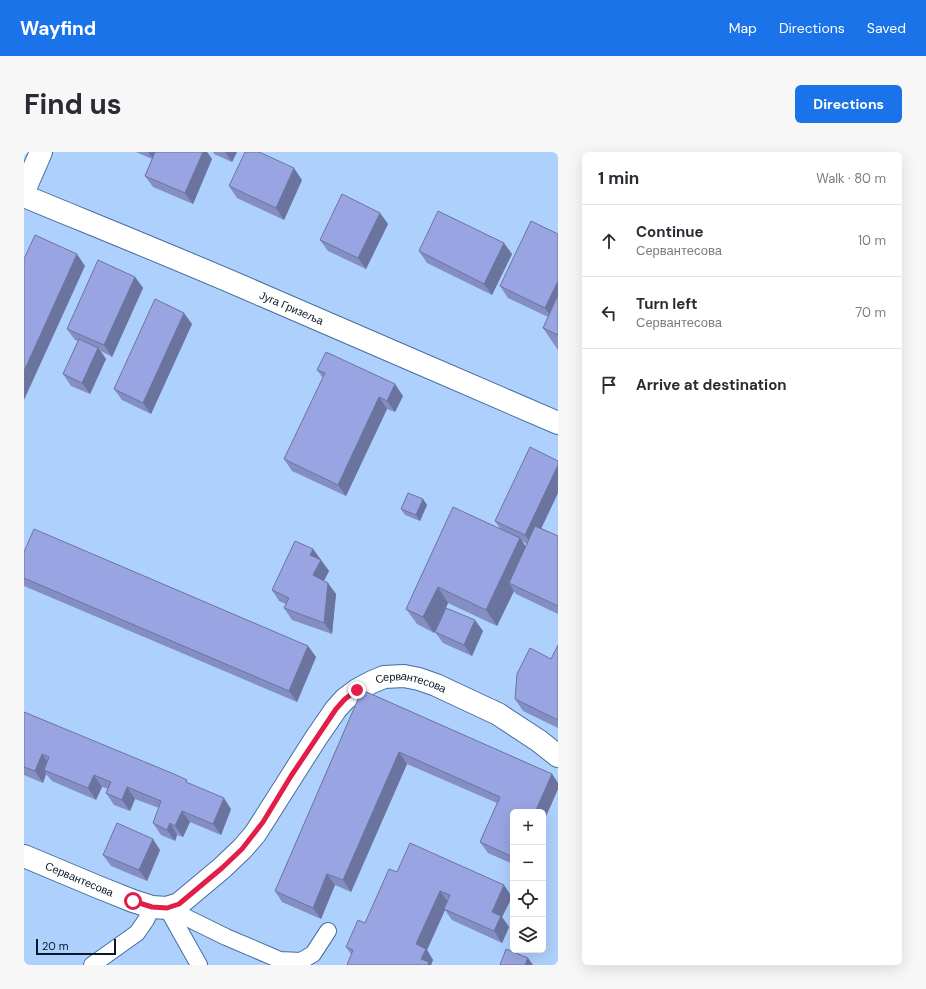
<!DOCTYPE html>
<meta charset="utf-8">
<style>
body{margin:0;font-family:"DM Sans",sans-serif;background:#f7f7f7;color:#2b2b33}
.controls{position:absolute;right:12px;bottom:12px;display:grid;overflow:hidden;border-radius:6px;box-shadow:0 4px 16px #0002}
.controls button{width:36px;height:36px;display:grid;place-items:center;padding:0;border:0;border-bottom:1px solid #e1e1e2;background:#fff;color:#2b2b33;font:20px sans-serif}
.scale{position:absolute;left:12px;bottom:10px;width:80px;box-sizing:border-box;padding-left:4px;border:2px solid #07172a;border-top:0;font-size:11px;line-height:14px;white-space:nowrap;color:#07172a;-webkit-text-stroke:3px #aed0fc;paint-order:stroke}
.stop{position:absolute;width:12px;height:12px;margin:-9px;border:3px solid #e11d48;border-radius:50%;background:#fff}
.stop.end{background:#e11d48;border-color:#fff;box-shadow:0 1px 4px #0008}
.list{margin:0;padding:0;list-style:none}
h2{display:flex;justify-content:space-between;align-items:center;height:52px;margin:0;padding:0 16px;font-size:17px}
h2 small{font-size:13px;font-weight:400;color:#7c7c81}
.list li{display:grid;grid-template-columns:26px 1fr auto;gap:12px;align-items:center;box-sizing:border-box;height:72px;padding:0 16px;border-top:1px solid #e1e1e2}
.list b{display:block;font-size:15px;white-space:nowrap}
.list p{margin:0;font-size:13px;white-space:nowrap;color:#7c7c81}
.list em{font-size:13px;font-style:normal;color:#7c7c81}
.icon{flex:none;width:22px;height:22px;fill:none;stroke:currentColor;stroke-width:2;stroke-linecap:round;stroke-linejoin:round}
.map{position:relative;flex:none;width:534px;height:813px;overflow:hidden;border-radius:6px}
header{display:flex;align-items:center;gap:24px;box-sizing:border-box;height:56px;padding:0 20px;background:#1a73e8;color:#fff}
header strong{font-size:19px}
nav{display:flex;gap:22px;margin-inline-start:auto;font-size:14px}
.intro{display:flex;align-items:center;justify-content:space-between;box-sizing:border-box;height:96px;padding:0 24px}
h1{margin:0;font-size:28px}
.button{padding:10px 18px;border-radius:6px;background:#1a73e8;color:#fff;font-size:14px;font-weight:700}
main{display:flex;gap:24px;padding:0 24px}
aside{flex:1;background:#fff;border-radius:6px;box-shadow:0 4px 16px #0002}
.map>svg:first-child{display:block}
</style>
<header>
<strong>Wayfind</strong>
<nav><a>Map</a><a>Directions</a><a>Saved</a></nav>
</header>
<div class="intro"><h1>Find us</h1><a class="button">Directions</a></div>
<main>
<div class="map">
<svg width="534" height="813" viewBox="0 0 534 813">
<rect width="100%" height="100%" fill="#aed0fc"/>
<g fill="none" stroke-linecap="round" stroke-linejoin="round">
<!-- lane casing -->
<g stroke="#466d9e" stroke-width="18">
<g id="lane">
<path d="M143,756L202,785L256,808L277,809L289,802L304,779"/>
<path d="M143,756L175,813"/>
<path d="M68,813L113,781L122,768L128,755"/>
</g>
</g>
<!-- street casing -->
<g stroke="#466d9e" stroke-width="24">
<g id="street">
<path d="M0,39L17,0"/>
<path id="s1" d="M0,44C80,77 160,109 240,144C338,186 436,229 534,271"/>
<path id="s2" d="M0,704L74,735L109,749L128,755L143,756L155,752L198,716L218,697L231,682L292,586L312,557L321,547L333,538L348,530L360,525L380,524L395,527L412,533L474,562L515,589L534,604"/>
</g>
</g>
<!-- lane -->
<use href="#lane" stroke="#fff" stroke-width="16"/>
<!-- street -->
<use href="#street" stroke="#fff" stroke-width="22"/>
</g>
<!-- wall -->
<g fill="#848ec2" fill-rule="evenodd">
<path d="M112,0H183L188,7L169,52L129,35L121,24L128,7Z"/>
<path d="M189,0H213L208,10L190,2Z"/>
<path d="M278,28L260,68L213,46L205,34Z"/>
<path d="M356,61L364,72L342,117L304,99L296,88Z"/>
<path d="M534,82V198L519,176L524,165L484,146L476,134Z"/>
<path d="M395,99L488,102L468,143L403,111Z"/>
<path d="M111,125L119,136L88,205L77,199L82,207L66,242L47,234L39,222L54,189L51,188L43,177Z"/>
<path d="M168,172L127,262L98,248L90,237Z"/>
<path d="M293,218L379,244L371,260L363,257L322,344L268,319L260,307L299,226Z"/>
<path d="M534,309V341L517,376L534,384V462L492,442L490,439L473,474L424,451L422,456L459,479L448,504L419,491L411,480L414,474L410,481L393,472L382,457L477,378L471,369ZM498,389L503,392L502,395Z"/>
<path d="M399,347L403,353L396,369L381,363L377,357Z"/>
<path d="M289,397L305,419L300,429L312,442L308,482L268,468L260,456L262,452L255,449L248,438Z"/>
<path d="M0,400L284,494L292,505L273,550L0,434Z"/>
<path d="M534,493V576L499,559L491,547L527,507Z"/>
<path d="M338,538L528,622L534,631V637L519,671V660H489V712L464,701L456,690L473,651L383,612L327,740L311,733L297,767L258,750L251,739Z"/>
<path d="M0,560L166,632L207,657L197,683L166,670L159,685L153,683L151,689L137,683L129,671L135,656L111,647L106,659L90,653L82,641L84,637L78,635L72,648L28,629L22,622L19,631L0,623Z"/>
<path d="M136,698L123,729L87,714L79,703Z"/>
<path d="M373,720L488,745L478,765L485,775L478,791L428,768L421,758L403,798L409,808L407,813L327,802L322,795L341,771Z"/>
</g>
<!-- shaded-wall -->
<g fill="#6b749e">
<path d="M124,0H133L130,8Z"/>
<path d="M179,0H183L188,7L169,52L161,41Z"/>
<path d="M201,0H213L208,10Z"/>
<path d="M270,16L278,28L260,68L252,56Z"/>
<path d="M356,61L364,72L342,117L334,106Z"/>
<path d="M480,91L488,102L468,143L460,132Z"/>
<path d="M53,102L61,114L0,248V219Z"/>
<path d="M111,125L119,136L88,205L80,193Z"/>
<path d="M534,129V156L529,167L521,156Z"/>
<path d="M160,161L168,172L127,262L119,251Z"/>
<path d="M74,196L82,207L66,242L58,231Z"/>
<path d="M371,232L379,244L371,260L363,249Z"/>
<path d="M355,245L363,257L322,344L314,333Z"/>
<path d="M534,313V341L509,394L501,383Z"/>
<path d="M399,347L403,353L396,369L392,363Z"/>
<path d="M496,386L507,402L485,431L490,439L473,474L462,458Z"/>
<path d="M289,397L305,419L297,434L289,423L286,403Z"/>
<path d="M304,431L312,442L308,482L300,471Z"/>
<path d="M414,435L424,451L410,481L399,465Z"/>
<path d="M451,468L459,479L448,504L440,493Z"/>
<path d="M284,494L292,505L273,550L265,539Z"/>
<path d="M375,600L383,612L327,740L319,728Z"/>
<path d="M18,602L26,613L20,618L22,622L19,631L11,619Z"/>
<path d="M528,622L534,631V637L519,671V660H511Z"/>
<path d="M70,623L78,635L72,648L64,636Z"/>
<path d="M103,635L111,647L106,659L98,648Z"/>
<path d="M200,646L207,657L197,683L189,672Z"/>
<path d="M158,659L166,670L159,685L151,674Z"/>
<path d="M146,671L153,683L151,689L143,678Z"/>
<path d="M129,687L136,698L123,729L115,718Z"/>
<path d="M303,722L311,733L297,767L289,756Z"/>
<path d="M480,733L488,745L478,765L485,775L478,791L470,779L468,760Z"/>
<path d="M416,739L424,750L420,757L421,758L403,798L409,808L407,813H402L397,807L392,792Z"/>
<path d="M504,806L509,813H501Z"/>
</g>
<!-- building -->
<g fill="#99a5e2" stroke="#6b749e">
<path d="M131,0H179L161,41L121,24Z"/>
<path d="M221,0H235L270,16L252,56L205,34Z"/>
<path d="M318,42L356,61L334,106L296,88Z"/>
<path d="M414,59L480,91L460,132L395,99Z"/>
<path d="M507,69L534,82V129L521,156L476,134Z"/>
<path d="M11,83L53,102L0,219V107Z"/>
<path d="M74,108L111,125L80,193L43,177Z"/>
<path d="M534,143V183L519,176Z"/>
<path d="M131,147L160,161L119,251L90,237Z"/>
<path d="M55,187L74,196L58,231L39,222Z"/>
<path d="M302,200L371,232L363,249L355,245L314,333L260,307L301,221L293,218Z"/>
<path d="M506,295L534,309V313L501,383L471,369Z"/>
<path d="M384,341L399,347L392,363L377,357Z"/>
<path d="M429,355L496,386L462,458L414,435L399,465L382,457Z"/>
<path d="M511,374L534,384V454L485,431Z"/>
<path d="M10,377L284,494L265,539L0,426V400Z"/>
<path d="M271,389L289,397L286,403L297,408L289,423L304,431L300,471L260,456L265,446L248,438Z"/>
<path d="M422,456L451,468L440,493L411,480Z"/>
<path d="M534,493V568L491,547L493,522L506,496L527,507Z"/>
<path d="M338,538L528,622L511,660H489V705L456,690L476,645L375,600L319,728L303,722L289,756L251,739Z"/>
<path d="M0,560L150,622L163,628L162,630L200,646L189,672L158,659L151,674L146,671L143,678L129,671L137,649L103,635L98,648L82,641L87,630L70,623L64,636L20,618L25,605L18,602L11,619L0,615Z"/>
<path d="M93,671L129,687L115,718L79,703Z"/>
<path d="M386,691L480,733L468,760L477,764L470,779L420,757L426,743L416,739L392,792L402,797L397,807L405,810L404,813H323L329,798L322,795L334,768L341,771L365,717L373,720Z"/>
<path d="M482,797L504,806L501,813H476Z"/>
</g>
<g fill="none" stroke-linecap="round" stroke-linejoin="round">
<!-- route -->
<path stroke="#e11d48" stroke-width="5" d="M109,749L128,755L143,756L155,752L198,716L218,697L239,670L267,624L312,557L321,547L333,538"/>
</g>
<g text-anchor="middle" stroke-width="3" stroke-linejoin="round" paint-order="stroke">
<!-- street labels -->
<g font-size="11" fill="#07172a" stroke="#aed0fc">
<text dy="4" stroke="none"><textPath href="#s1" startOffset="290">Југа Гризеља</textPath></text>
<text dy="4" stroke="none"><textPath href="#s2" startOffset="504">Сервантесова</textPath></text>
<text dy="4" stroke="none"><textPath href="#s2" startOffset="60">Сервантесова</textPath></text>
</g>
</g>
</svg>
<div class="controls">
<button>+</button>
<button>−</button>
<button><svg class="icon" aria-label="locate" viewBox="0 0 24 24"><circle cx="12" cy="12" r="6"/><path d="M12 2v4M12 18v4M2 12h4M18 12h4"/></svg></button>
<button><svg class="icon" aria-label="layers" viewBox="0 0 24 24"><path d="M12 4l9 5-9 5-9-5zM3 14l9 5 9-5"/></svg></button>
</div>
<div class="scale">20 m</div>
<div class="stop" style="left:109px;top:749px"></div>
<div class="stop end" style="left:333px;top:538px"></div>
</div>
<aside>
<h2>1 min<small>Walk · 80 m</small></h2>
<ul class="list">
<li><svg class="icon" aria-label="ahead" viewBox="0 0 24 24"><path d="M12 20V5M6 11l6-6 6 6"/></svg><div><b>Continue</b><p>Сервантесова</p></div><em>10 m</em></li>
<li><svg class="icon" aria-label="left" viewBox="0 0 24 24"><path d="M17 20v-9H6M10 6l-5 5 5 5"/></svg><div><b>Turn left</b><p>Сервантесова</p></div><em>70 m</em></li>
<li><svg class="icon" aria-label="arrive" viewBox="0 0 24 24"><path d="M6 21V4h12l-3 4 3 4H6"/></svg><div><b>Arrive at destination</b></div></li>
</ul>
</aside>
</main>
